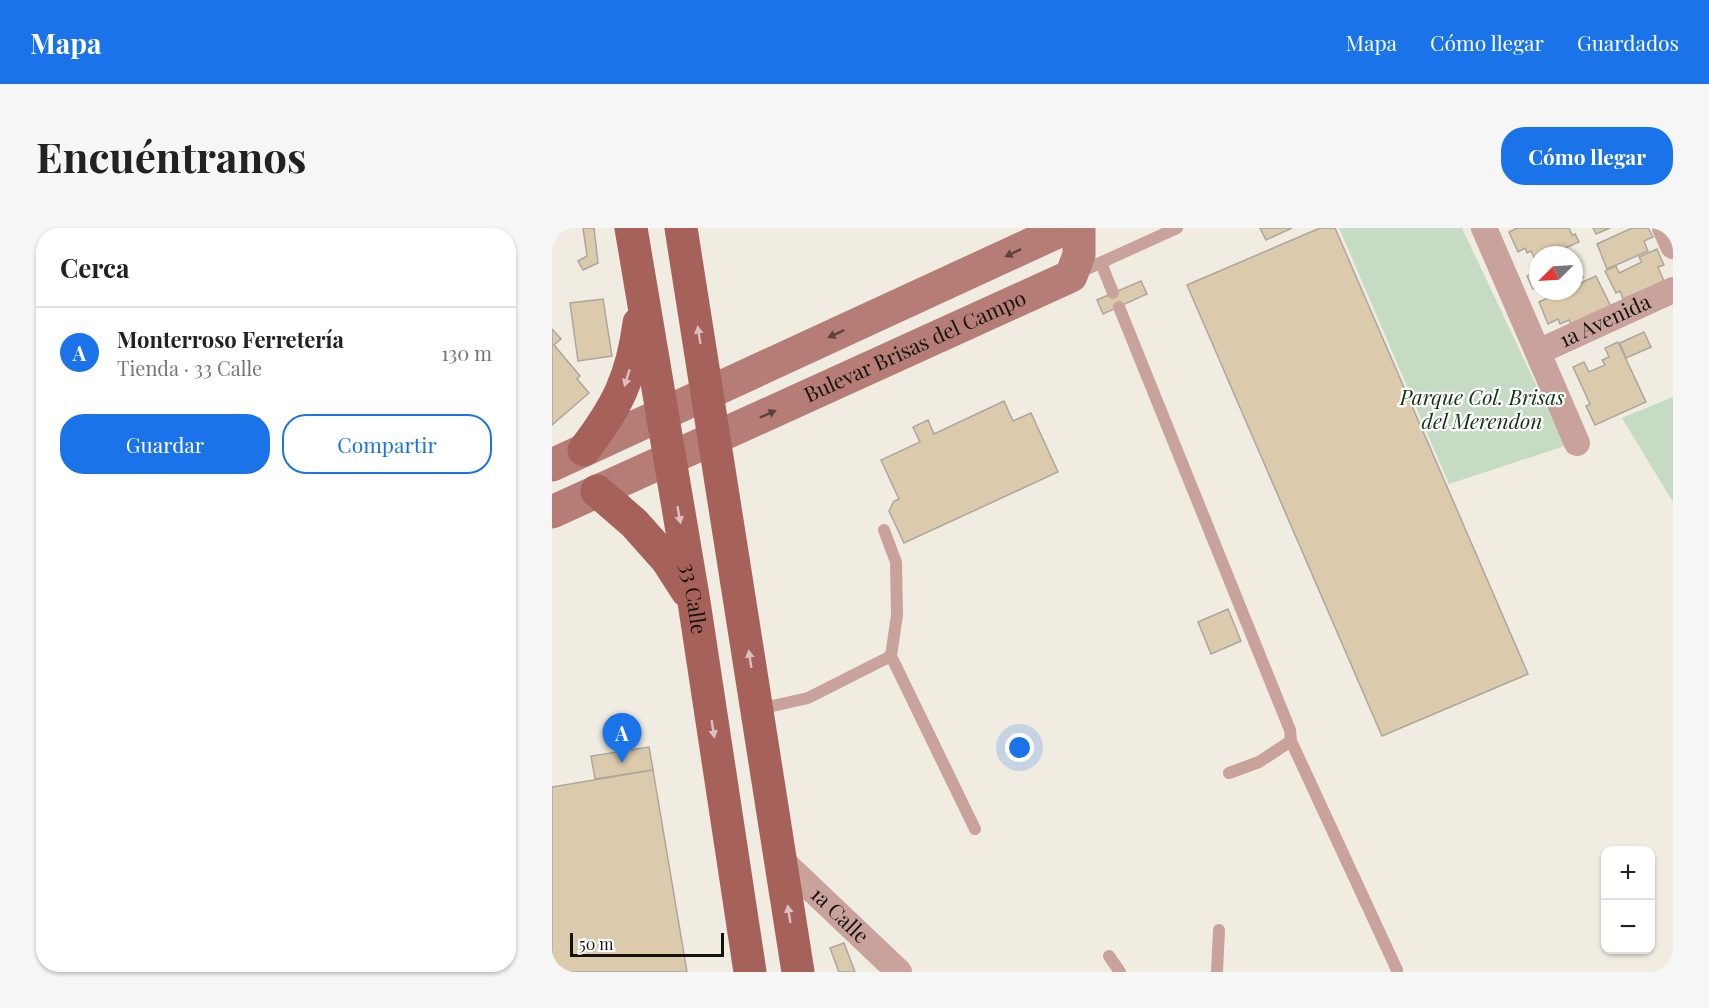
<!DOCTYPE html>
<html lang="es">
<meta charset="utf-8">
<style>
body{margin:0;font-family:"Playfair Display",serif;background:#f6f6f6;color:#222}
.controls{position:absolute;right:18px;bottom:18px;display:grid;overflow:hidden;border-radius:12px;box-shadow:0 2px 4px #0004}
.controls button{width:54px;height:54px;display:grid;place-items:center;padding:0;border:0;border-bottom:2px solid #e0e0e0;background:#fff;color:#222;font:30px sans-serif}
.compass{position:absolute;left:977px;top:18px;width:54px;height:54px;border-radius:50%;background:#fff;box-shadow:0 2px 4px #0004;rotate:246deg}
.scale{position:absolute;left:18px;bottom:15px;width:154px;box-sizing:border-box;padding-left:6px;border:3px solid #15130f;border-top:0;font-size:16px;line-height:21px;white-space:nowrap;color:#15130f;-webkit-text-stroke:4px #fff;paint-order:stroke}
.you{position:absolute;left:468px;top:520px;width:21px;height:21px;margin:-15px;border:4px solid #fff;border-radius:50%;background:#1a73e8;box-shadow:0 0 0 9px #1a73e833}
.badge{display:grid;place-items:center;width:39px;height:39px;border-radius:50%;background:#1a73e8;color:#fff;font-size:20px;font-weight:700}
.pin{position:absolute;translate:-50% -50px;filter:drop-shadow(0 2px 3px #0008)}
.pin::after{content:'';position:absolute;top:32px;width:21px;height:18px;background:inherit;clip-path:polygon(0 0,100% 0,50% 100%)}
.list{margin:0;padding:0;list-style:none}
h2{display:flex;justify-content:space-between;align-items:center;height:78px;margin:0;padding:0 24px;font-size:26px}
h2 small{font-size:20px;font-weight:400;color:#767676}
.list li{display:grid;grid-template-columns:39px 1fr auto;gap:18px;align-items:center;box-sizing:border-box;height:90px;padding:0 24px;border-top:2px solid #e0e0e0}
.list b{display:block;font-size:22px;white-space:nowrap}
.list p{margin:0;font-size:20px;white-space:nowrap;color:#767676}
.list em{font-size:20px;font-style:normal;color:#767676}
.actions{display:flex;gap:12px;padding:18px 24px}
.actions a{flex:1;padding:14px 0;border:2px solid #1a73e8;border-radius:24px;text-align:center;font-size:21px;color:#1a73e8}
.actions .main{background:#1a73e8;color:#fff}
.map{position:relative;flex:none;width:1121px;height:744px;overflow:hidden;border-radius:24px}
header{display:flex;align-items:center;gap:36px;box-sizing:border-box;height:84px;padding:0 30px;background:#1a73e8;color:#fff}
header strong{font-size:28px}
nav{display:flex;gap:33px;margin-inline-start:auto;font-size:21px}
.intro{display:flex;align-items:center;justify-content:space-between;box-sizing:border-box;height:144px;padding:0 36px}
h1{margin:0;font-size:42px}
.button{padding:15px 27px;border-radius:24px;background:#1a73e8;color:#fff;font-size:21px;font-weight:700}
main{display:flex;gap:36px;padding:0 36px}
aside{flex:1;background:#fff;border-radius:24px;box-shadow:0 2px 4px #0004}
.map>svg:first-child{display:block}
</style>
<header>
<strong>Mapa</strong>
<nav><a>Mapa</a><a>Cómo llegar</a><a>Guardados</a></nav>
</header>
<div class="intro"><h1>Encuéntranos</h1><a class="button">Cómo llegar</a></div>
<main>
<aside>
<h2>Cerca<small></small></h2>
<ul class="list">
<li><span class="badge">A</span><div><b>Monterroso Ferretería</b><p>Tienda · 33 Calle</p></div><em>130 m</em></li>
</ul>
<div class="actions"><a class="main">Guardar</a><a>Compartir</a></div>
</aside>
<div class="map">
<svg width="1121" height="744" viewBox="0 0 1121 744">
<rect width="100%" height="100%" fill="#f1ece1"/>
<!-- green -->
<g fill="#c5dbc3">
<path d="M787,0H910L1013,218L897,256Z"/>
<path d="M1121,169V274L1070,190Z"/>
</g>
<!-- building -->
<g fill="#dbcbac" stroke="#aca79d" stroke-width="1.5">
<path d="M31,0H42L46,35L31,42L26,33L35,28Z"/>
<path d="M708,0H740L714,12Z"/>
<path d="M768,0H783L976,446L830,508L635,57Z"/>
<path d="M965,0H1017L1020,7L1023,6L1027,14L998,27H986L984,33L979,23L975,25L973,20L966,24L957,4Z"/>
<path d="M1041,0H1058L1044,6Z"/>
<path d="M1080,0H1096L1101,9L1092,13L1096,23L1055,41L1045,16Z"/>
<path d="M1105,21L1112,37L1106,39L1112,53L1071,71L1068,63L1064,65L1053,43L1064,38L1067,45L1090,34L1087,29Z"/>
<path d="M1022,29L1031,49L1022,53Z"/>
<path d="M986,42V59L981,61L975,48Z"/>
<path d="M1044,48L1061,83L1021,101L1017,92L1008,96L1006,91L996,96L987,74L1011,63H1022V58Z"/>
<path d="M589,53L595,66L551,86L545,72Z"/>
<path d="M51,71L60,128L26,133L18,75Z"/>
<path d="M0,101L9,111L2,117L28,148L25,151L37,165L0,197Z"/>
<path d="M1092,104L1099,119L1074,130L1068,115Z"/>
<path d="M1066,114L1094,174L1043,197L1034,178L1038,176L1021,139L1032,134L1037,144L1053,137L1050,132L1057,129L1053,120Z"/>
<path d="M452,173L461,193L479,185L506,244L352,315L337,283L342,273L347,271L329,232L368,214L361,199L376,192L382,206Z"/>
<path d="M676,381L689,413L659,426L646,394Z"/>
<path d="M97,519L101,542L43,551L39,528Z"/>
<path d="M101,542L135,744H0V559Z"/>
<path d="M292,715L303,744H287L278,720Z"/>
</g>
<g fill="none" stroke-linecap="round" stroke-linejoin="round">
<!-- lane -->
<g stroke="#c9a29c" stroke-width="12">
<path d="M549,35L561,65"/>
<path d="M526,45L625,0"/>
<path d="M567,79L738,502L739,513L707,534L677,545"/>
<path d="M332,302L344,334L345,387L339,428"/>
<path d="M207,481L256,470L339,428L423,601"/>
<path d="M739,513L845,742"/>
<path d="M557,728L568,744"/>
<path d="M665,744L667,702"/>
</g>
<!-- street -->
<g stroke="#c9a29c" stroke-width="26">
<path d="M932,0L1025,215"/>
<path d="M1113,0L1121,18"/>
<path id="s1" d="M986,124L1121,62"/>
<path id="s2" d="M228,631L347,744"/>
</g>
<!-- secondary -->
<g stroke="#b57d75" stroke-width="33">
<path d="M0,237L514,0"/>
<path id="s3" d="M0,284L519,48L527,27V0"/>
</g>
<!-- primary -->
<g stroke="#a6625a" stroke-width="33">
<path id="s4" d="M79,0L142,374L198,744"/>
<path d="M129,0L246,744"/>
<path d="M32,222C65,179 80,149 87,95"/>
<path d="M45,263L82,295L115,332L135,363"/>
</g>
</g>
<!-- one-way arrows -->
<defs><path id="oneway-solid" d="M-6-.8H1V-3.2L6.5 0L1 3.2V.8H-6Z" transform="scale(1.5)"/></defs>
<g fill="#5d433d">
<use href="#oneway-solid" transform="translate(461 25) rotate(155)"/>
<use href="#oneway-solid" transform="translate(284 106) rotate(155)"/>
<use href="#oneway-solid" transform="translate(216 186) rotate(-24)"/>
</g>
<g fill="#dbc0bd">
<use href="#oneway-solid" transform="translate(147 107) rotate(-99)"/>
<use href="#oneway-solid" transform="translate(75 150) rotate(107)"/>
<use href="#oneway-solid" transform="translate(127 287) rotate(80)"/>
<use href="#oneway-solid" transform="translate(198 431) rotate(-99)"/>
<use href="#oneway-solid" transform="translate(161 501) rotate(81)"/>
<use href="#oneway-solid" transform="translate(237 686) rotate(-99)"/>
</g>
<g text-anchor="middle" stroke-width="4.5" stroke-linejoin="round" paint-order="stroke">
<!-- street labels -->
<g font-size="21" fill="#15130f" stroke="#fff">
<text dy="7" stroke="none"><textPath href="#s1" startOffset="74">1a Avenida</textPath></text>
<text dy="7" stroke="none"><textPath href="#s3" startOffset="399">Bulevar Brisas del Campo</textPath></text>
<text dy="7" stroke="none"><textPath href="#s4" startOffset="376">33 Calle</textPath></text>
<text dy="7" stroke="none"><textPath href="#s2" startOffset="82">1a Calle</textPath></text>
</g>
<!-- park labels -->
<g font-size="21" font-style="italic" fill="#113510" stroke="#fff">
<text x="930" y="177">Parque Col. Brisas<tspan x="930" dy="24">del Merendon</tspan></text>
</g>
</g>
</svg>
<div class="controls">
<button>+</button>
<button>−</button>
</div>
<svg class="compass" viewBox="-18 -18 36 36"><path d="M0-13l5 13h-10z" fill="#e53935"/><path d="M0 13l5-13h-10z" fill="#767676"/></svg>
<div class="scale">50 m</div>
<div class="you"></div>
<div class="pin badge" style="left:70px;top:535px">A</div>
</div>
</main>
